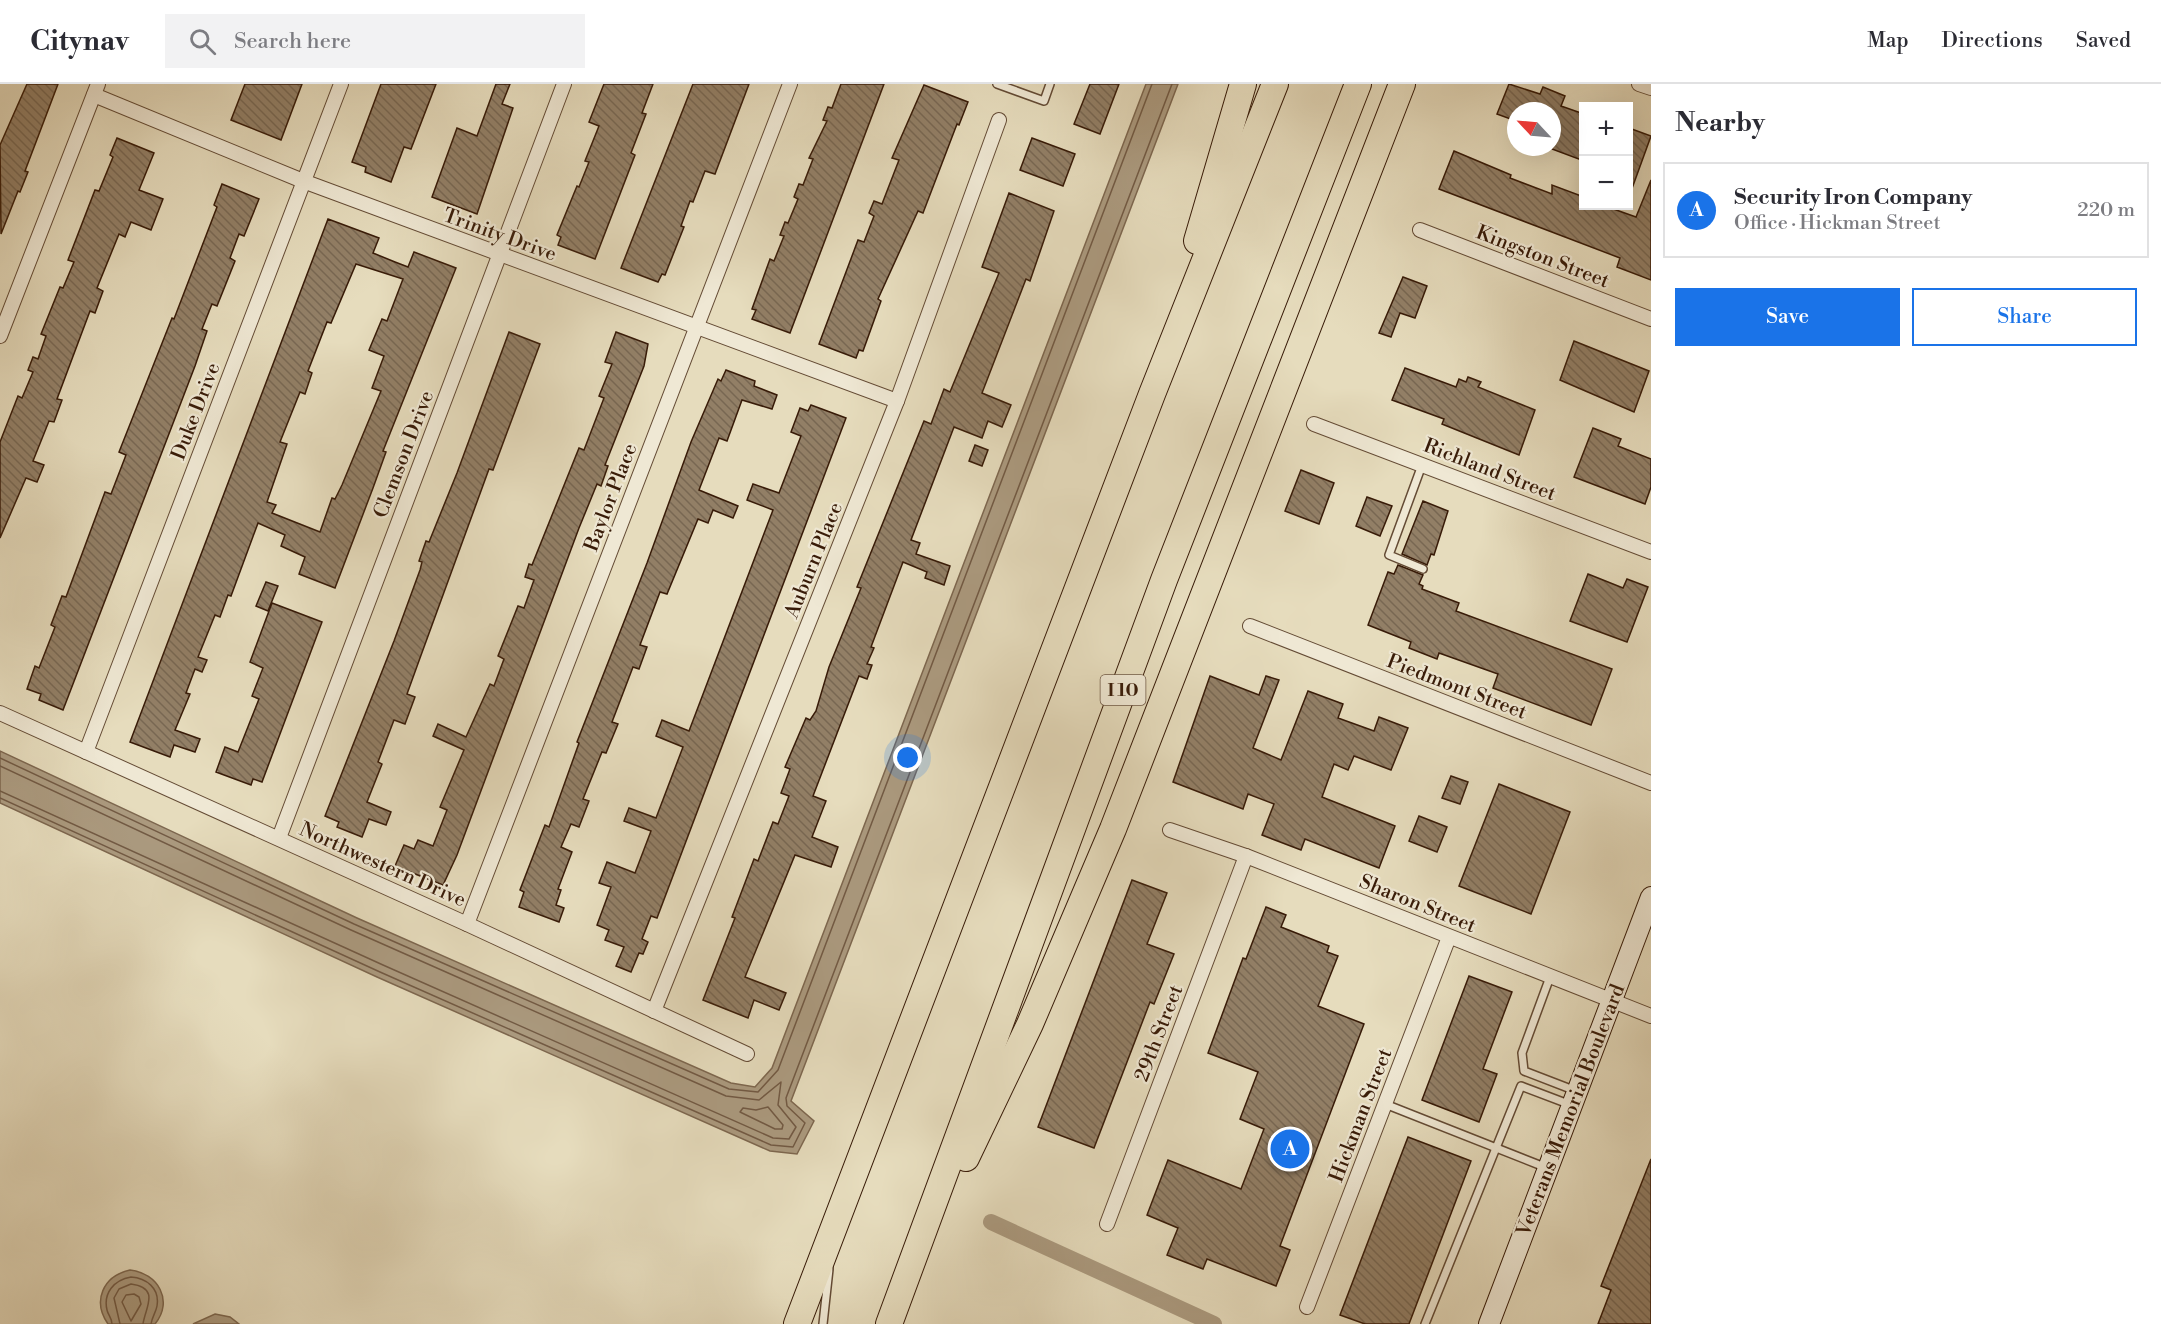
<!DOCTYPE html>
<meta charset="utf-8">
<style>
body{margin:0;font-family:"Libre Bodoni",serif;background:#f2f2f3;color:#2b2b33}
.controls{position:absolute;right:18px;top:18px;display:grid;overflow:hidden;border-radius:0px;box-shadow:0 6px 24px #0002}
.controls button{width:54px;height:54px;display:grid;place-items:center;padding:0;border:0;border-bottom:2px solid #e1e1e2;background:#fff;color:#2b2b33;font:30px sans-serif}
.compass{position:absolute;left:1507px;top:18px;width:54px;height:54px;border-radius:50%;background:#fff;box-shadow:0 6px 24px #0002;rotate:296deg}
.you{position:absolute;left:908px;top:674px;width:21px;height:21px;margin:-15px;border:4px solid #fff;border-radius:50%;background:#1a73e8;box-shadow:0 0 0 9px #1a73e833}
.badge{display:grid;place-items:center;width:39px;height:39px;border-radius:50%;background:#1a73e8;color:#fff;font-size:20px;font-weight:700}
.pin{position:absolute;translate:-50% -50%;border:3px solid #fff;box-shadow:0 2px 6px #0006}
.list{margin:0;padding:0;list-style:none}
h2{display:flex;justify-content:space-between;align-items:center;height:78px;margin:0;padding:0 24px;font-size:26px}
h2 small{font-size:20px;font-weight:400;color:#7c7c81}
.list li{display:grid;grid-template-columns:39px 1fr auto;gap:18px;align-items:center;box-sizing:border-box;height:96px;margin:0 12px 12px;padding:0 12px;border:2px solid #e1e1e2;border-radius:0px}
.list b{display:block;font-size:22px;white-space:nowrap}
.list p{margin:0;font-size:20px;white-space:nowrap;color:#7c7c81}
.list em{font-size:20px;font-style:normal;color:#7c7c81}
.actions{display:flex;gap:12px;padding:18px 24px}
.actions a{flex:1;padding:14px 0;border:2px solid #1a73e8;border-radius:0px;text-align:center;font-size:21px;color:#1a73e8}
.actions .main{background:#1a73e8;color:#fff}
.icon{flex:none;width:33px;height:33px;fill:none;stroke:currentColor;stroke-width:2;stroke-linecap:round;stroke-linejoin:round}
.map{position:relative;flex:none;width:1651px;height:1240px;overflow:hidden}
header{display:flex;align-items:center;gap:36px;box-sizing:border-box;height:84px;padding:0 30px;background:#fff;border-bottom:2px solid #e1e1e2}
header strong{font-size:28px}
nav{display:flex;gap:33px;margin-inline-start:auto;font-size:21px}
.search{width:420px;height:54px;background:#f2f2f3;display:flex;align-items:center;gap:15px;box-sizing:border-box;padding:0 21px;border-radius:0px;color:#7c7c81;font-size:22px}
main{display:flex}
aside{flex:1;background:#fff}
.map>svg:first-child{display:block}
</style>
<header>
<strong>Citynav</strong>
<div class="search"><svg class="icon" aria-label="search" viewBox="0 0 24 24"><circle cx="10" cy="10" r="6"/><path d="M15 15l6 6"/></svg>Search here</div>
<nav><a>Map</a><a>Directions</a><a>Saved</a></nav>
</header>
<main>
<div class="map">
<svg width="1651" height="1240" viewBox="0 0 1651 1240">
<defs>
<pattern id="building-back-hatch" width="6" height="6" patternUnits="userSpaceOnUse" patternTransform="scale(1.5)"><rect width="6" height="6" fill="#927f66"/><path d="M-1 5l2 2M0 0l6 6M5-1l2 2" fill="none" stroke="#786752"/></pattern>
</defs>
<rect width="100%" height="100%" fill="#e6dcbd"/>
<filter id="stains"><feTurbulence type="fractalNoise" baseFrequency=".00333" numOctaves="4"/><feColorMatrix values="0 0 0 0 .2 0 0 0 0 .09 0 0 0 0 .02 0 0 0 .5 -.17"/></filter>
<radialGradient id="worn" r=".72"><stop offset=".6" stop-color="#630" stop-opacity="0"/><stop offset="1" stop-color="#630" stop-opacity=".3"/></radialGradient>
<!-- water -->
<g fill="#ab9a7f" stroke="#7d674f" stroke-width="1.5">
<path d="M1146,0H1178L791,1017L814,1037L797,1070L770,1067L377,893L0,719V667L357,834L731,999L755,1003L772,984Z"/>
<path d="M130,1186C158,1189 174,1217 155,1240H108C92,1217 103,1192 130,1186Z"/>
<path d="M215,1230L230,1233L239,1240H193Z"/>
</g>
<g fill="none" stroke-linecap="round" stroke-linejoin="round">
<!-- shore -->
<g stroke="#725a44" stroke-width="1.5">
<path d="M0,674L354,840L729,1005L758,1008L778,986L1152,0"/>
<path d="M0,682L351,846L726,1012L759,1016L781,998L778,1021L796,1043L789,1055L773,1054L383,881L0,707"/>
<path d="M0,714L380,888L771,1061L793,1063L805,1039L787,1022L786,1014L1172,0"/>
<path d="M768,1023L783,1041L782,1045H775L740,1028L743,1024L756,1026Z"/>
<path d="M134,1210L139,1213L141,1220L131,1237L122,1218L126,1211Z"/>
<path d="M112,1240C112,1234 108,1231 107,1226C103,1209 114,1196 131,1193C146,1194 160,1204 157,1222C156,1228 152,1233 151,1240"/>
<path d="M120,1240L114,1214L119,1205L131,1200C161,1204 145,1224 143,1240"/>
</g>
<!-- canal -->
<path stroke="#ab9a7f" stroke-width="16" d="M991,1138L1214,1240"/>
</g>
<!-- building -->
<g fill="url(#building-back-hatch)" stroke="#381b08" stroke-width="1.5" fill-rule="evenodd">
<path d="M27,0H58L25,87L28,88L20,108L18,107L1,150L0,61Z"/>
<path d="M245,0H302L281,56L231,36Z"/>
<path d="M381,0H436L411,65L404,63L391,98L365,88L366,83L352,78Z"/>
<path d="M496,0H510L502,20L513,24L477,130L432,113L457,44L477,52Z"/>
<path d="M604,0H653L642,29L646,30L631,69L635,71L595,175L558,161L561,153L557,151L577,102L579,103L589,78L585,77L599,42L589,38Z"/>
<path d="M693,0H749L715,90L705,87L693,118L690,117L681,142L684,143L665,191L662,190L658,198L621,184Z"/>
<path d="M841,0H884L790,249L752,235L756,226L752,225L770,175L774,177L784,152L780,151L785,138L788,139L798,115L794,113L799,100L803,101L813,75L809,74L827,37L823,36L828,23L832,24Z"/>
<path d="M1090,0H1119L1100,50L1074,40Z"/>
<path d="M1509,0L1540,10L1543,3L1565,12L1561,22L1584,30V77L1552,65V27H1516V37L1497,30Z"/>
<path d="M924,1L968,18L959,41L957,40L923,129L918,127L878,215L881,217L863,267L859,266L856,274L819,260L858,156L864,158L874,132L869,129L874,117L882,120L899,76L892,74Z"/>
<path d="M1629,44L1651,52L1630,110H1629Z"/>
<path d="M117,54L154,69L139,106L163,115L151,146L131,138L125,153L119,150L97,204L103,207L95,229L90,227L57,315L62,316L54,338L49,337L33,377L44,381L37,398L26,394L0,454V358L18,312L22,314L33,288L28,286L33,273L38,275L46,252L41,250L60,203L63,204L74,178L68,176L95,106L99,107L113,73L110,71Z"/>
<path d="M1032,54L1075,70L1063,102L1020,86Z"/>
<path d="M1454,67L1511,91L1510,94L1552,110V101L1584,113V122H1605L1636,133L1651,96V196L1617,183L1620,174L1439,105Z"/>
<path d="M222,100L259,115L244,152L239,150L230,174L235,177L217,222L212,220L202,245L207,247L195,282L63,626L39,616L41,610L27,605L35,582L39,584L55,543L51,541L62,512L66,513L105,408L111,410L126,371L119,368L172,234L174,235L217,123L214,121Z"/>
<path d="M1009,109L1054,127L1030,197L1026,195L982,309L1011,321L1002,343L988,337L982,354L954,343L911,456L920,459L916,470L950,482L944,501L925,494L927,488L903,478L871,563L874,564L867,580L872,581L867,595L859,592L813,712L826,717L812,753L838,763L831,783L795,771L745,893L786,909L779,926L754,916L748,934L703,916L735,834L732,833L754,775L758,777L773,738L778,740L789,712L781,709L790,685L785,683L806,634L810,636L816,627L829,583L861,504L857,503L924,337L931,340L944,305L950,308L999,189L982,183Z"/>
<path d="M328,135L379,154L373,169L395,178L408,183L414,168L456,184L383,367L386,368L373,404L335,504L299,490L305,473L281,462L285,451L258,439L231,512L228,511L220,533L215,531L198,573L207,576L202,588L195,585L186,609L190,610L175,646L200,655L195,668L174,661L170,673L130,658ZM356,180L403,195L387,237L382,235L369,266L384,272L372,304L381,307L342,401L335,415L332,414L320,448L272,429L276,421L267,418L287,360L280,358L300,308L305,310L312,289L308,287L327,238L331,239Z"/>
<path d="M1403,193L1427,202L1415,234L1400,229L1391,253L1379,249Z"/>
<path d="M509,248L540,260L493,386L489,385L420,574L407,610L415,613L405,640L394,636L378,678L382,680L367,718L391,728L386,741L369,735L362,753L337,743L339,738L325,732L394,557L420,486L422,478L419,477L426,457L429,458L457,389Z"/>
<path d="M616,248L648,260L644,282L605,381L608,382L601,402L597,400L579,444L457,771L443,801L395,782L404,761L414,765L418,756L433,762L447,726L440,723L464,666L433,652L438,640L466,653L490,600L494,602L504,575L498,572L518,522L524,524L534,496L525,493L529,480L532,481L579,364L584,366L604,314L599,312L612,280L605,278Z"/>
<path d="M1574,257L1649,287L1634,328L1560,296Z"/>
<path d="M1405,284L1456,303L1459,295L1466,298L1468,293L1481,298L1478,303L1535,326L1519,371L1442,340L1444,335L1392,316Z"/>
<path d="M726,286L755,297L754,302L777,311L772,325L742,316L727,357L719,354L699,406L738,422L733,434L713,426L708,439L698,435L667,510L660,508L640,561L647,563L639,585L633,583L612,638L618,640L606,669L602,668L583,715L589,717L579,743L571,740L561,763L572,768L558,805L561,806L556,821L564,824L559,838L519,823L524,808L520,806L545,741L549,743L579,659L577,658L647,479L691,358L718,295L721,297Z"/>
<path d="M811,321L846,334L657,834L651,832L642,855L648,858L643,870L639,869L631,888L616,882L624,863L605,856L609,846L597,841L611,803L599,799L607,778L635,789L651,747L624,737L629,724L656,734L683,663L656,652L662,636L689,647L773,426L747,416L753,400L779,409L801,352L791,348L800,324L808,327Z"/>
<path d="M1593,344L1621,355L1618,362L1651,375V403L1645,420L1574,393Z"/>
<path d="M975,361L988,366L982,382L969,377Z"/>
<path d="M1301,386L1334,399L1319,440L1285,427Z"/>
<path d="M1367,413L1392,422L1380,452L1356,442Z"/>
<path d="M1423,417L1448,427L1434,471L1431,470L1427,481L1402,470Z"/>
<path d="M1398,481L1423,491L1419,500L1423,502L1422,505L1459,519L1456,527L1612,585L1591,641L1493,604L1498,590L1439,569L1437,575L1409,564L1411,558L1368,541L1388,488L1394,490Z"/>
<path d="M1588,490L1623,504L1627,495L1648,503L1627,558L1570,537Z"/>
<path d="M266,498L278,502L268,527L256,522Z"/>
<path d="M272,519L322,538L262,698L253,695L251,701L216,688L225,663L238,668L259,615L252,612L263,584L250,578Z"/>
<path d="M1210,592L1259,611L1266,592L1279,596L1253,664L1281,676L1308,607L1343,620L1338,634L1374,647L1379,633L1408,644L1391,686L1354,672L1348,686L1334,680L1322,713L1395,742L1379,784L1305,755L1301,766L1262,751L1274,720L1248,710L1243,725L1173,698Z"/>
<path d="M1451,692L1468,698L1460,720L1442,714Z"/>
<path d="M1499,700L1570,728L1531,830L1459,802Z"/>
<path d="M1419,732L1447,743L1437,768L1409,757Z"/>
<path d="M1132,796L1167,809L1147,860L1174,870L1154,920L1150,918L1094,1064L1038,1043Z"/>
<path d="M1266,823L1286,831L1281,843L1329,862L1327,868L1338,872L1318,922L1364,940L1280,1162L1290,1166L1276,1202L1207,1175L1203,1185L1167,1171L1178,1144L1147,1131L1168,1076L1241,1105L1264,1045L1240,1035L1258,988L1208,969L1243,874L1246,875Z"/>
<path d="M1469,892L1512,908L1483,985L1497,990L1479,1038L1422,1016Z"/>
<path d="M1408,1053L1471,1077L1409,1240H1365L1340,1231Z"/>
<path d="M1651,1075V1240H1598L1611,1206L1601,1202Z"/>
</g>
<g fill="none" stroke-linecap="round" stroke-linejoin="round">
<!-- lane casing -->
<g stroke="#644b35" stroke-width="10">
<g id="lane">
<path d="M997,0L1044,17L1050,0"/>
<path d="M1422,381L1389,471L1423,485"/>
<path d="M1550,893L1522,969L1524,987L1576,1007"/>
<path d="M1385,1020L1547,1084"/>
<path d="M823,1240L829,1185"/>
<path d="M1425,1240L1521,1002L1571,1021"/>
</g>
</g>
<!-- street casing -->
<g stroke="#644b35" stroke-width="16">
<g id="street">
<path d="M1639,0L1651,4"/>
<path d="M94,11L303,97L897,317"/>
<path d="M1420,146L1651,235"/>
<path d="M0,252L98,0"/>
<path d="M1314,340L1651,468"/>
<path d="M1250,542L1651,699"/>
<path d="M0,629L467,840L747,970"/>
<path d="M86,668L341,0"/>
<path d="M1170,746L1246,772L1651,932"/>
<path d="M279,754L564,0"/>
<path d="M467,840L790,0"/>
<path d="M654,927L897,317L999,36"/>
<path d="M1107,1140L1246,772"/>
<path d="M1307,1223L1449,853"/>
</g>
</g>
<!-- secondary casing -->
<g stroke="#381b08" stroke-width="22">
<path id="secondary" d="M1489,1240L1651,813"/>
</g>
<!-- highway casing -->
<g stroke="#381b08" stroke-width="28">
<g id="highway">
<path d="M1197,157L1243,0"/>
<path d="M966,1074L1030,940L1113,745L1402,0"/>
<path d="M797,1240L1152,310L1275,0"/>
<path d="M889,1240L1164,496L1358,0"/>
</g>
</g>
<!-- lane -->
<use href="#lane" stroke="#efe8d4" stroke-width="7"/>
<!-- street -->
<use href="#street" stroke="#efe8d4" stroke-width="14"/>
<!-- secondary -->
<use href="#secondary" stroke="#efe8d4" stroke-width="20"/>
<!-- highway -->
<use href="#highway" stroke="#e6dcbd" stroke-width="26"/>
</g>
<g text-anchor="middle" stroke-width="4.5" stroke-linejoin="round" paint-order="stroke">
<!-- shield labels -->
<rect fill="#efe8d4" stroke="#6f5845" stroke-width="1.5" x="1100.5" y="591" width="45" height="30" rx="4.5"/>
<g font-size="18" font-weight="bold" fill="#381b08">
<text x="1123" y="612">I 10</text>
</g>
<!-- street labels -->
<g font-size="20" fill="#381b08" stroke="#efe8d4">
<text transform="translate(500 150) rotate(20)" y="7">Trinity Drive</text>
<text transform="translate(1543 172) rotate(21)" y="7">Kingston Street</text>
<text transform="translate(195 327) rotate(-69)" y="7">Duke Drive</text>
<text transform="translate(403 370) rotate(-69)" y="7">Clemson Drive</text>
<text transform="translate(1490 385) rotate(21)" y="7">Richland Street</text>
<text transform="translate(610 413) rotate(-69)" y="7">Baylor Place</text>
<text transform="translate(813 476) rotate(-68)" y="7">Auburn Place</text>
<text transform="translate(1457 602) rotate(21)" y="7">Piedmont Street</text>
<text transform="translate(383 780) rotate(24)" y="7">Northwestern Drive</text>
<text transform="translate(1418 819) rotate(22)" y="7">Sharon Street</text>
<text transform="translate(1158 949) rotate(-69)" y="7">29th Street</text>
<text transform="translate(1570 1026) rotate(-69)" y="7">Veterans Memorial Boulevard</text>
<text transform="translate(1360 1031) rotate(-69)" y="7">Hickman Street</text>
</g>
</g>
<rect width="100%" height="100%" filter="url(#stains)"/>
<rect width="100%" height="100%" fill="url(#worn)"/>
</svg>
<div class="controls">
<button>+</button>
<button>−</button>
</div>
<svg class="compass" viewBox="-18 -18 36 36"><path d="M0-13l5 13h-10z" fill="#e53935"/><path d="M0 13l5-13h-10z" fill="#7c7c81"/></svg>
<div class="you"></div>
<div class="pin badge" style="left:1290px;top:1065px">A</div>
</div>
<aside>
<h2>Nearby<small></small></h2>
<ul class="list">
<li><span class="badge">A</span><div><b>Security Iron Company</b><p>Office · Hickman Street</p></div><em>220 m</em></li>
</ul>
<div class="actions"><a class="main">Save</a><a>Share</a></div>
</aside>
</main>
